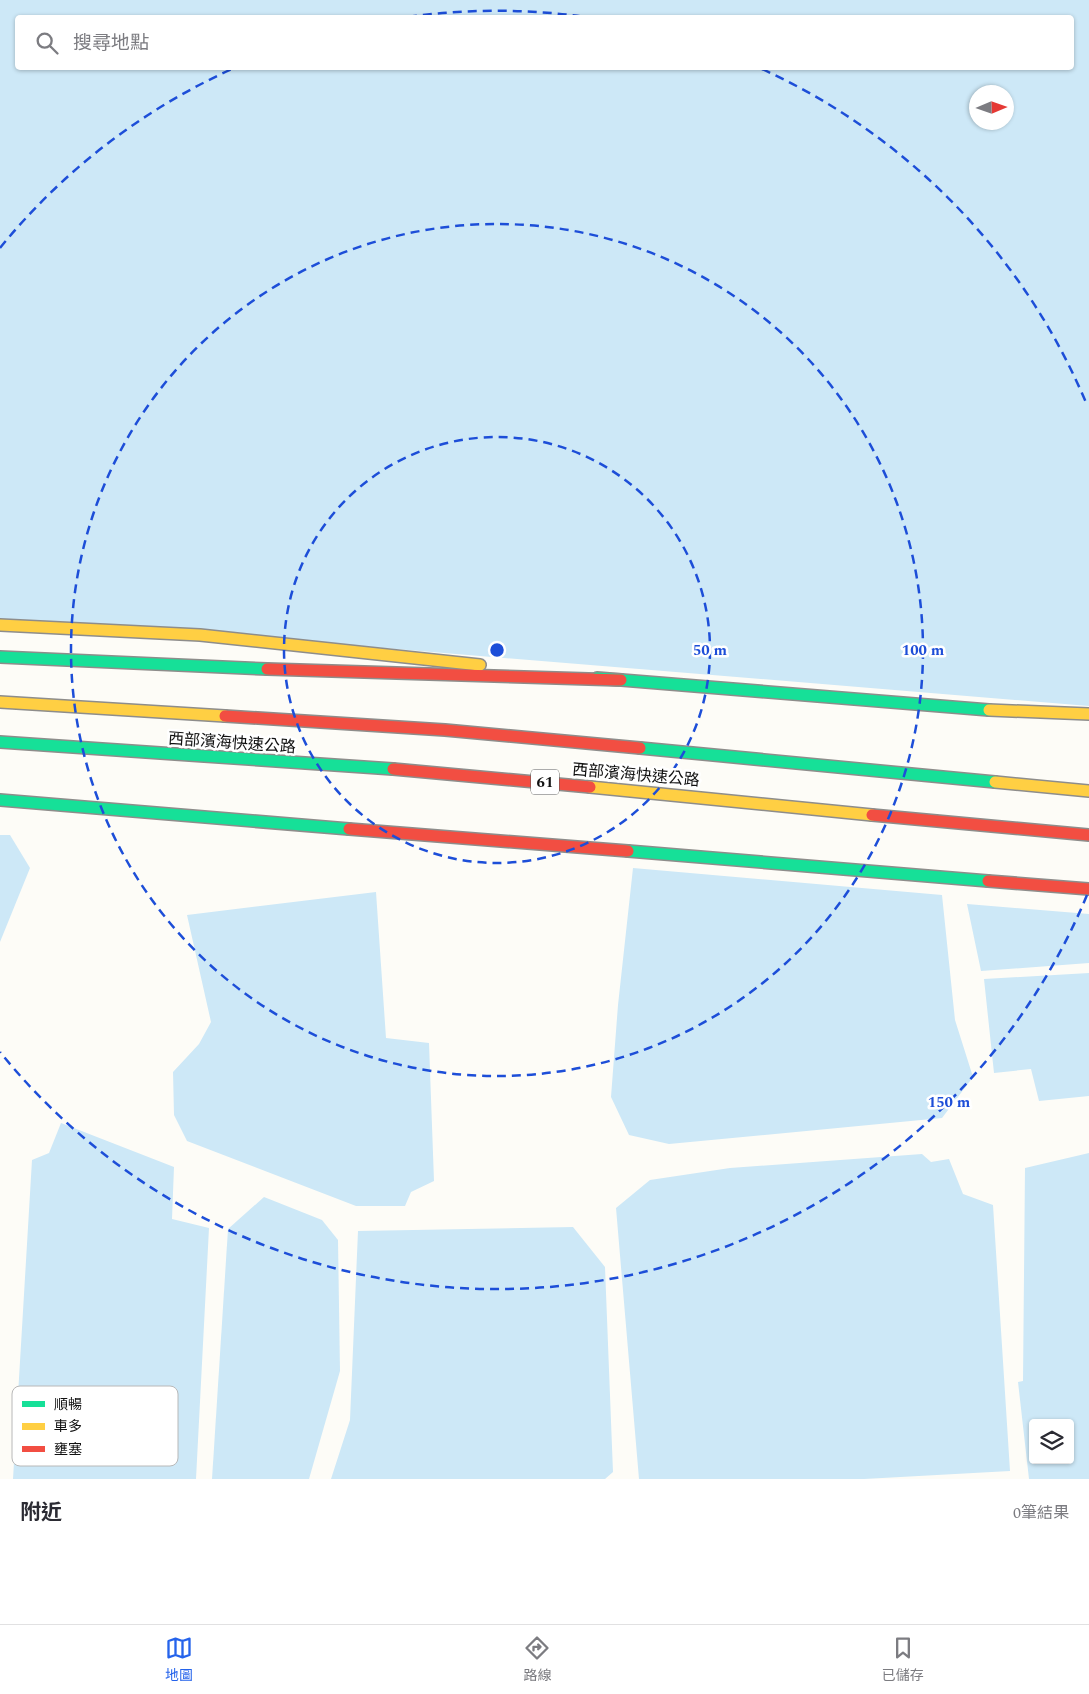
<!DOCTYPE html>
<html lang="zh-TW">
<meta charset="utf-8">
<style>
body{margin:0;font-family:Spectral,"Noto Sans TC",serif;background:#f2f2f3;color:#2b2b33}
.controls{position:absolute;right:15px;bottom:15px;display:grid;overflow:hidden;border-radius:5px;box-shadow:0 1px 4px #0004}
.controls button{width:45px;height:45px;display:grid;place-items:center;padding:0;border:0;border-bottom:1px solid #e1e1e2;background:#fff;color:#2b2b33;font:25px sans-serif}
.compass{position:absolute;left:969px;top:85px;width:45px;height:45px;border-radius:50%;background:#fff;box-shadow:0 1px 4px #0004;rotate:88deg}
.list{margin:0;padding:0;list-style:none}
h2{display:flex;justify-content:space-between;align-items:center;height:65px;margin:0;padding:0 20px;font-size:21px}
h2 small{font-size:16px;font-weight:400;color:#7c7c81}
.icon{flex:none;width:28px;height:28px;fill:none;stroke:currentColor;stroke-width:2;stroke-linecap:round;stroke-linejoin:round}
.map{position:relative;flex:none;width:1089px;height:1479px;overflow:hidden}
.search{position:absolute;background:#fff;box-shadow:0 1px 4px #0004;left:15px;right:15px;top:15px;height:55px;display:flex;align-items:center;gap:12px;box-sizing:border-box;padding:0 18px;border-radius:5px;color:#7c7c81;font-size:19px}
.sheet{height:145px;background:#fff}
nav{display:flex;justify-content:space-around;align-items:center;box-sizing:border-box;height:70px;border-top:1px solid #e1e1e2;background:#fff;font-size:14px;color:#7c7c81}
nav a{display:grid;justify-items:center;gap:2px}
nav .on{color:#2563eb}
.map>svg:first-child{display:block}
</style>
<div class="map">
<svg width="1089" height="1479" viewBox="0 0 1089 1479">
<rect width="100%" height="100%" fill="#fdfcf7"/>
<!-- water -->
<g fill="#cde8f7" fill-rule="evenodd">
<path d="M0,0H1089V706L165,630L0,632ZM18,18H1072V68H18ZM976,92H1006V122H976Z"/>
<path d="M0,835H10L30,868L0,942Z"/>
<path d="M633,868L942,895L955,1020L973,1077L942,1118L669,1144L629,1135L611,1097L618,1005Z"/>
<path d="M376,892L386,1038L429,1043L434,1181L411,1192L405,1206H356L187,1141L174,1115L173,1072L199,1044L211,1022L187,915Z"/>
<path d="M967,904L1089,914V963L981,971Z"/>
<path d="M1089,973V1096L1039,1101L1031,1069L994,1073L984,979Z"/>
<path d="M61,1123L174,1167L172,1219L209,1228L196,1479H13L32,1160L49,1153Z"/>
<path d="M1089,1153V1479H1029L1018,1382L1023,1381L1025,1168ZM1033,1423H1070V1460H1033Z"/>
<path d="M922,1154L931,1162L949,1159L963,1194L993,1205L1010,1471L864,1479H639L616,1208L650,1180L730,1168Z"/>
<path d="M264,1197L322,1220L338,1240L340,1371L309,1479H212L228,1229Z"/>
<path d="M573,1227L605,1267L613,1472L605,1479H331L350,1420L358,1231Z"/>
</g>
<g fill="none" stroke-linecap="round" stroke-linejoin="round">
<!-- fast casing -->
<g stroke="#8e8d8b" stroke-width="14">
<g id="fast">
<path d="M0,657L267,669"/>
<path d="M597,678L989,710"/>
<path d="M0,742L393,769"/>
<path d="M640,748L995,782"/>
<path d="M0,800L349,829"/>
<path d="M628,851L988,881"/>
</g>
</g>
<!-- slow casing -->
<g stroke="#8e8d8b" stroke-width="14">
<g id="slow">
<path d="M0,625L200,635L480,665"/>
<path d="M0,702L225,716"/>
<path d="M989,710L1089,714"/>
<path d="M995,782L1089,791"/>
<path d="M590,787L872,815"/>
</g>
</g>
<!-- jam casing -->
<g stroke="#8e8d8b" stroke-width="14">
<g id="jam">
<path d="M267,669L621,680"/>
<path d="M225,716L445,730L640,748"/>
<path d="M393,769L590,787"/>
<path d="M872,815L1089,835"/>
<path d="M349,829L628,851"/>
<path d="M988,881L1089,889"/>
</g>
</g>
<!-- fast -->
<use href="#fast" stroke="#16e098" stroke-width="11"/>
<!-- slow -->
<use href="#slow" stroke="#ffcf43" stroke-width="11"/>
<!-- jam -->
<use href="#jam" stroke="#f24e42" stroke-width="11"/>
</g>
<!-- distance rings -->
<g fill="none" stroke="#1d4ed8" stroke-width="2.5" stroke-dasharray="9 6">
<circle cx="497" cy="650" r="213"/>
<circle cx="497" cy="650" r="426"/>
<path d="M1087 895A639 639 0 0 1 0 1052M0 248A639 639 0 0 1 232 69M408 17A639 639 0 0 1 586 17M762 69A639 639 0 0 1 1087 405"/>
</g>
<g text-anchor="middle" stroke-width="5" stroke-linejoin="round" paint-order="stroke">
<!-- shield labels -->
<rect fill="#fff" stroke="#585858" stroke-width="1" x="531" y="769.5" width="28" height="25" rx="4"/>
<g font-size="15" font-weight="bold" fill="#111">
<text x="545" y="787">61</text>
</g>
<!-- street labels -->
<g font-size="16" fill="#111" stroke="#fff">
<text transform="translate(232 742) rotate(4)" y="6">西部濱海快速公路</text>
<text transform="translate(636 774) rotate(5)" y="6">西部濱海快速公路</text>
</g>
</g>
<!-- legend -->
<rect x="12" y="1386" width="166" height="80" rx="8" fill="#fff" stroke="#b8b8b8" stroke-width="1"/>
<rect x="22" y="1401" width="23" height="6" fill="#16e098"/>
<rect x="22" y="1423" width="23" height="7" fill="#ffcf43"/>
<rect x="22" y="1446" width="23" height="6" fill="#f24e42"/>
<g font-size="14" fill="#111">
<text x="54" y="1409">順暢</text>
<text x="54" y="1431">車多</text>
<text x="54" y="1454">壅塞</text>
</g>
<circle cx="497" cy="650" r="8" fill="#1d4ed8" stroke="#fff" stroke-width="2.5"/>
<g font-size="15" text-anchor="middle" font-weight="bold" fill="#1d4ed8" stroke="#fff" stroke-width="5" stroke-linejoin="round" paint-order="stroke">
<text x="710" y="655">50 m</text>
<text x="923" y="655">100 m</text>
<text x="949" y="1107">150 m</text>
</g>
</svg>
<div class="controls">
<button><svg class="icon" aria-label="layers" viewBox="0 0 24 24"><path d="M12 4l9 5-9 5-9-5zM3 14l9 5 9-5"/></svg></button>
</div>
<svg class="compass" viewBox="-18 -18 36 36"><path d="M0-13l5 13h-10z" fill="#e53935"/><path d="M0 13l5-13h-10z" fill="#7c7c81"/></svg>
<div class="search"><svg class="icon" aria-label="search" viewBox="0 0 24 24"><circle cx="10" cy="10" r="6"/><path d="M15 15l6 6"/></svg>搜尋地點</div>
</div>
<section class="sheet">
<h2>附近<small>0筆結果</small></h2>
<ul class="list">
</ul>
</section>
<nav>
<a class="on"><svg class="icon" aria-label="map" viewBox="0 0 24 24"><path d="M3 6l6-2 6 2 6-2v14l-6 2-6-2-6 2zM9 4v14M15 6v14"/></svg>地圖</a>
<a><svg class="icon" aria-label="directions" viewBox="0 0 24 24"><path d="M12 3l9 9-9 9-9-9zM9 14v-3h6M13 9l2 2-2 2"/></svg>路線</a>
<a><svg class="icon" aria-label="saved" viewBox="0 0 24 24"><path d="M7 4h10v16l-5-4-5 4z"/></svg>已儲存</a>
</nav>
